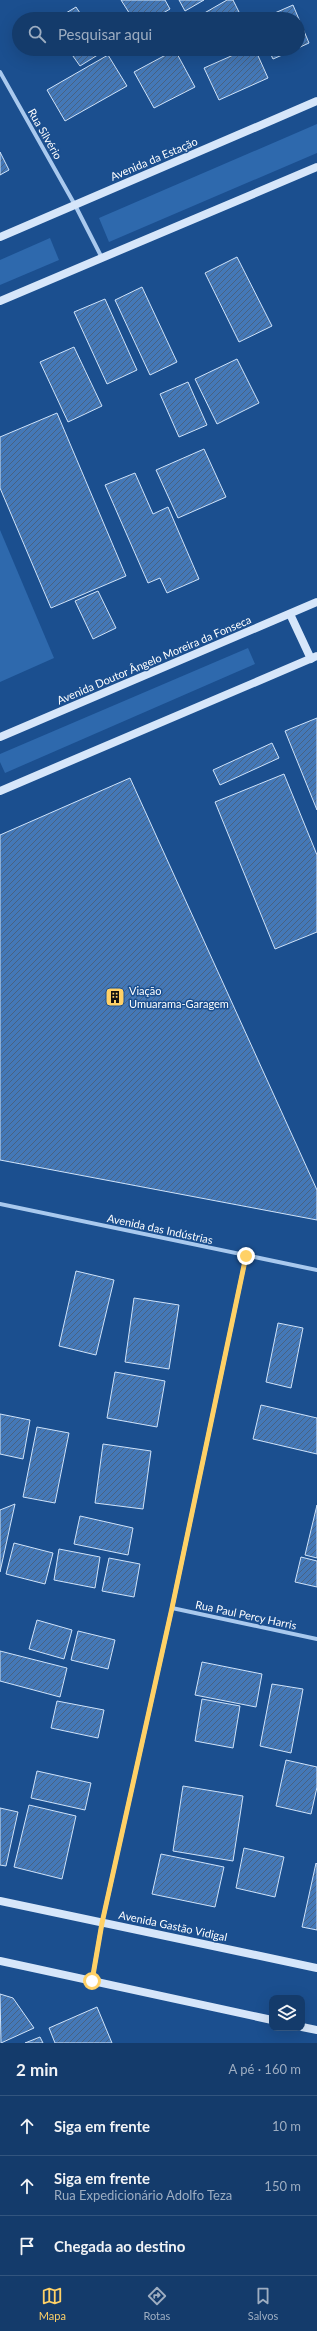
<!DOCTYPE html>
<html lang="pt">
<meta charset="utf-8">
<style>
body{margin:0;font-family:Lato,sans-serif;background:#1d4271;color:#f1f3f6}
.controls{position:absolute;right:12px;bottom:12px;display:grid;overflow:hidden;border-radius:8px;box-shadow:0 4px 16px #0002}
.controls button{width:36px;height:36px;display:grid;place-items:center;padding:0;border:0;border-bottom:1px solid #33557e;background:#143b6b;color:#f1f3f6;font:20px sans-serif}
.stop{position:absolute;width:12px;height:12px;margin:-9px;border:3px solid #ffd166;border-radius:50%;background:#fff}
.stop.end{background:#ffd166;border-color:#fff;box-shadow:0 1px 4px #0008}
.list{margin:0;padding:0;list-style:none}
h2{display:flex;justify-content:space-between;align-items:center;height:52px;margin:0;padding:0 16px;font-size:17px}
h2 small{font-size:13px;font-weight:400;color:#9dadc1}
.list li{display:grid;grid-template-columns:26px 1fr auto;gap:12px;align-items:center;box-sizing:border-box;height:60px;padding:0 16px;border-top:1px solid #33557e}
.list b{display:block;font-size:15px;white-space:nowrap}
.list p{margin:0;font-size:13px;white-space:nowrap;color:#9dadc1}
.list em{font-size:13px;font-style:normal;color:#9dadc1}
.icon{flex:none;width:22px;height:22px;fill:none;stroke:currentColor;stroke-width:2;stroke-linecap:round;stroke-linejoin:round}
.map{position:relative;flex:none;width:317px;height:2043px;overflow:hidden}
.search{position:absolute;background:#143b6b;box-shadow:0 4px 16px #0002;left:12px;right:12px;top:12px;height:44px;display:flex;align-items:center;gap:10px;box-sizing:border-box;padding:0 14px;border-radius:22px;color:#9dadc1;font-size:15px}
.sheet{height:232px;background:#143b6b}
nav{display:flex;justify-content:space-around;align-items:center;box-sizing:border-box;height:56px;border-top:1px solid #33557e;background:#143b6b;font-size:11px;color:#9dadc1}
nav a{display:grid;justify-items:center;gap:2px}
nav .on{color:#ffd166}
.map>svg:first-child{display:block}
</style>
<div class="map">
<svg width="317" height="2043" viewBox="0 0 317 2043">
<defs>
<pattern id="building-hatch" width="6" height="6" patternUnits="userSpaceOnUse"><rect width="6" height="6" fill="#4478b7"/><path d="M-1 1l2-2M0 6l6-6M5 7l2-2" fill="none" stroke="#486282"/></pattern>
</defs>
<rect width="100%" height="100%" fill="#1b4f8f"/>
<!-- green -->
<g fill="#2e69ad">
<path d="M317,124V153L109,242L99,218Z"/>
<path d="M50,238L59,260L0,285V260Z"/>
<path d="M0,530L54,658L0,682Z"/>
<path d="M248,648L255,664L5,773L0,762V754Z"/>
</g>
<!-- building -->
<g fill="url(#building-hatch)" stroke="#cfe3fa">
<path d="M121,0H165L170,9L153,19H133Z"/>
<path d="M179,0H204L185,11Z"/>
<path d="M227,0H233L241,16L234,19H194Z"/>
<path d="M293,5L309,43L298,48V19H261Z"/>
<path d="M76,7L84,19H56Z"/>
<path d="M68,49H103L104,51L80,66Z"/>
<path d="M247,49H255L268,78L219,100L204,68Z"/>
<path d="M268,49H296L273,59Z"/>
<path d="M175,50L195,87L154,108L134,72Z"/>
<path d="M108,55L127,86L65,121L47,90Z"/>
<path d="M0,152L9,170L0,175Z"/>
<path d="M237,257L272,326L239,342L205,273Z"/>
<path d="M142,287L177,362L150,375L115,300Z"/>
<path d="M105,299L137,370L107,384L74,312Z"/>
<path d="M74,347L102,406L68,422L40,362Z"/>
<path d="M237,359L259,403L217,424L195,379Z"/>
<path d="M188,382L207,425L179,437L160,394Z"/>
<path d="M57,413L126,576L51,608L0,488V437Z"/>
<path d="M204,449L226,497L178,518L156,470Z"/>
<path d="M135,473L153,514L168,507L199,579L167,593L160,578L148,583L105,485Z"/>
<path d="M98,591L116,628L93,639L75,601Z"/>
<path d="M317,718V810L285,731Z"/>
<path d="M272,743L279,758L220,785L213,770Z"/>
<path d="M284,774L317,855V932L275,949L215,802Z"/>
<path d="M130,778L317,1190V1220L0,1160V835Z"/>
<path d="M76,1271L114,1280L96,1355L59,1346Z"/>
<path d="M134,1298L179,1305L169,1369L125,1362Z"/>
<path d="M278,1323L303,1328L291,1388L266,1382Z"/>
<path d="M115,1372L165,1381L157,1427L107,1418Z"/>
<path d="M261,1405L317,1418V1454L253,1439Z"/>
<path d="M0,1414L30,1420L23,1459L0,1454Z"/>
<path d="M37,1427L69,1433L55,1503L23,1497Z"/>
<path d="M103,1444L151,1451L143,1509L95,1503Z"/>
<path d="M15,1504L0,1572V1510Z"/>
<path d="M317,1505V1558L305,1555Z"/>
<path d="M80,1516L133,1528L128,1555L74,1544Z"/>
<path d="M14,1543L53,1553L45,1584L6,1574Z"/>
<path d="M59,1549L100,1557L95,1588L54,1580Z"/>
<path d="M301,1557L317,1561V1587L295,1582Z"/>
<path d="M109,1558L140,1564L134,1597L102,1591Z"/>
<path d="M37,1620L72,1630L64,1659L29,1649Z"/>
<path d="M78,1631L115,1640L108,1669L71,1660Z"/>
<path d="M0,1651L67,1668L60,1697L0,1681Z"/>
<path d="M202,1662L262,1674L256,1707L195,1695Z"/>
<path d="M272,1684L303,1689L291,1753L260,1746Z"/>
<path d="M202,1699L240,1706L233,1748L195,1741Z"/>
<path d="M57,1701L104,1710L98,1738L51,1728Z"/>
<path d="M286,1760L317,1767V1787L311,1814L276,1806Z"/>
<path d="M37,1771L91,1783L85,1810L31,1798Z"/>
<path d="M183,1786L243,1796L233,1861L173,1851Z"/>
<path d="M29,1805L76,1816L62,1879L14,1867Z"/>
<path d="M0,1808L18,1812L6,1866L0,1865Z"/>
<path d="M244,1848L284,1857L275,1897L236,1888Z"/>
<path d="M161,1854L224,1867L215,1907L152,1894Z"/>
<path d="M316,1863L317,1864V1930L302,1927Z"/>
<path d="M0,1994L13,1998L34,2028L1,2043Z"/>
<path d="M97,2007L112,2043H55L49,2028Z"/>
<path d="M40,2037L43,2043H25Z"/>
</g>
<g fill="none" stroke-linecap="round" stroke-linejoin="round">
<!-- street -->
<g stroke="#a9c9ee" stroke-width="4">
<path d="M0,72L75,205L102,258"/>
<path d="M0,1204L317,1270"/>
<path d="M172,1608L317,1639"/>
<path d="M92,1981L102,1923L172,1608L246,1256"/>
</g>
<!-- secondary -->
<g stroke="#d6e6fa" stroke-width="8">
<path d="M0,237L317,101"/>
<path d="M0,301L317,167"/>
<path d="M290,614L311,659"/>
<path d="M0,737L317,602"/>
<path d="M0,791L317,656"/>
<path d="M0,1901L317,1968"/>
<path d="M0,1961L272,2020"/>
<path d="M302,2027L317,2030"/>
</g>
</g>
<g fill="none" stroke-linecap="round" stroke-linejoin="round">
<!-- route -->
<path stroke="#ffd166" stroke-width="5" d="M92,1981L102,1923L172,1608L246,1256"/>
</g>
<!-- icons -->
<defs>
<g id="building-square" transform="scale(1)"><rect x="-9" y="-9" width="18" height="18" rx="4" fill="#ffd166" stroke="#1b4f8f"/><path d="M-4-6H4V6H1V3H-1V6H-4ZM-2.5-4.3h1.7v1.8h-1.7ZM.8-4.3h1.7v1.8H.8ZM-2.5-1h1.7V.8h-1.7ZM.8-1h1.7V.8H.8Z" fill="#111"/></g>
</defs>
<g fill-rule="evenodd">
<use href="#building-square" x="115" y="997"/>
</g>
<g text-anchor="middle" stroke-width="3" stroke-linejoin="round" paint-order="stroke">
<!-- street labels -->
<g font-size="11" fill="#fff" stroke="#1b4f8f">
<text transform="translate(45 134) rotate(60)" y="4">Rua Silvério</text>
<text transform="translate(154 159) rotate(-23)" y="4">Avenida da Estação</text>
<text transform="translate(154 660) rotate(-23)" y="4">Avenida Doutor Ângelo Moreira da Fonseca</text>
<text transform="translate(160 1229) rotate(12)" y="4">Avenida das Indústrias</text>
<text transform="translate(246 1615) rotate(12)" y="4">Rua Paul Percy Harris</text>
<text transform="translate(173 1926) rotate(12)" y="4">Avenida Gastão Vidigal</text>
</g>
<!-- poi labels -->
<g font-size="11" fill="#fff" stroke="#1b4f8f" text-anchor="start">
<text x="129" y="995">Viação<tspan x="129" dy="13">Umuarama-Garagem</tspan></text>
</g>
</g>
</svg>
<div class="controls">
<button><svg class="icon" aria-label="layers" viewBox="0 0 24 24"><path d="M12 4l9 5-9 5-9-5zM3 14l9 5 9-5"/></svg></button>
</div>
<div class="stop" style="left:92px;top:1981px"></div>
<div class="stop end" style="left:246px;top:1256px"></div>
<div class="search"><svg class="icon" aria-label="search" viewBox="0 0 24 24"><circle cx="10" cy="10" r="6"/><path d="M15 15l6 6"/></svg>Pesquisar aqui</div>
</div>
<section class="sheet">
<h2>2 min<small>A pé · 160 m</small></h2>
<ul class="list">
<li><svg class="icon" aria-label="ahead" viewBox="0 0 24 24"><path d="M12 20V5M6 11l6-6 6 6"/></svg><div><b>Siga em frente</b></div><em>10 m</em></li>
<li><svg class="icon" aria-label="ahead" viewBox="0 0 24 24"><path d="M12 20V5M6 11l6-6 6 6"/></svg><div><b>Siga em frente</b><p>Rua Expedicionário Adolfo Teza</p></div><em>150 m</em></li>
<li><svg class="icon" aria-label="arrive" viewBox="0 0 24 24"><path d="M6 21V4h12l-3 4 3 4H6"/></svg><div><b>Chegada ao destino</b></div></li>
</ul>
</section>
<nav>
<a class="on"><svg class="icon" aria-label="map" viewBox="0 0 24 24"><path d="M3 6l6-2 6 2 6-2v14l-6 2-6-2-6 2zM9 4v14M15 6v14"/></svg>Mapa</a>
<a><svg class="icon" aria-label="directions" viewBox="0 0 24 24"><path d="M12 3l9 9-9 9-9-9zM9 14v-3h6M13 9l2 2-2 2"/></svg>Rotas</a>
<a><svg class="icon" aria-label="saved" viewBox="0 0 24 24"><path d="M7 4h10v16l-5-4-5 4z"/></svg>Salvos</a>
</nav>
